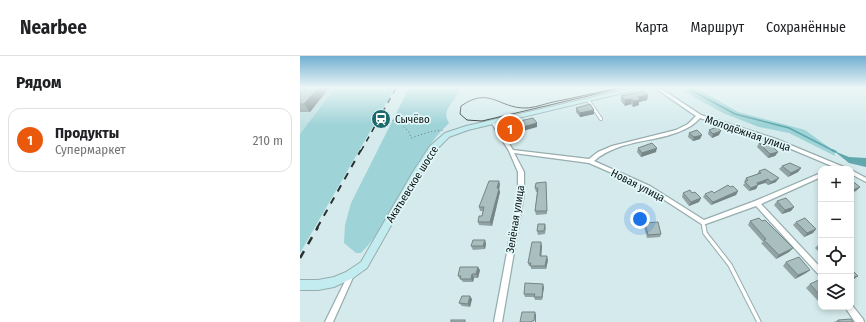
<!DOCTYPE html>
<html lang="ru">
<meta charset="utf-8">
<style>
body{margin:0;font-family:"Fira Sans Condensed",sans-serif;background:#f2f2f2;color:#202124}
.controls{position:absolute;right:12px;bottom:12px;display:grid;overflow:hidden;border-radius:8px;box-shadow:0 2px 6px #0003}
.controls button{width:36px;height:36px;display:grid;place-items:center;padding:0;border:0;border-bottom:1px solid #e0e0e0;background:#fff;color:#202124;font:20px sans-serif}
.you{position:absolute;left:340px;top:163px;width:14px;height:14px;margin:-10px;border:3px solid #fff;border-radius:50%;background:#1a73e8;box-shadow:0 0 0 6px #1a73e833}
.badge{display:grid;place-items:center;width:26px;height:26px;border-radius:50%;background:#ea580c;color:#fff;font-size:13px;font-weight:700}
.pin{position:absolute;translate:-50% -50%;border:2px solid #fff;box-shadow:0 1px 4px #0006}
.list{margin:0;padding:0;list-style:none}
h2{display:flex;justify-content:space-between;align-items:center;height:52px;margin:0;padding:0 16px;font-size:17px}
h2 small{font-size:13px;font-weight:400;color:#757577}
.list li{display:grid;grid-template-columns:26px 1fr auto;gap:12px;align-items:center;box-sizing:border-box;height:64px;margin:0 8px 8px;padding:0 8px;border:1px solid #e0e0e0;border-radius:12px}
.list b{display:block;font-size:15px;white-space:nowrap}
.list p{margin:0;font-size:13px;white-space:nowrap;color:#757577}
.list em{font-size:13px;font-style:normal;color:#757577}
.icon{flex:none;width:22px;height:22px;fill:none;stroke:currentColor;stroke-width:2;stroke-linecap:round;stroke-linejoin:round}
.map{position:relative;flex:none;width:566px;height:266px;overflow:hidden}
header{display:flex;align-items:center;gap:24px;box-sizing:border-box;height:56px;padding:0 20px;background:#fff;border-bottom:1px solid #e0e0e0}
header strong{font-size:19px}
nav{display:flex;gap:22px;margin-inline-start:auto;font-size:14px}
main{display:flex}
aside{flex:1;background:#fff}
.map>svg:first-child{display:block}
</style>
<header>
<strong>Nearbee</strong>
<nav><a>Карта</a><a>Маршрут</a><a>Сохранённые</a></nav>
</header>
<main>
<aside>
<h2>Рядом<small></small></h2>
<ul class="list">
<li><span class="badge">1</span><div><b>Продукты</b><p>Супермаркет</p></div><em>210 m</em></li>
</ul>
</aside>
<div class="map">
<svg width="566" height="266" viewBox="0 0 566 266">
<rect width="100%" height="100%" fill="#d4eaec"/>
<!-- built -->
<path fill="#c0dfe1" d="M0,32H35L0,78Z"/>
<!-- green -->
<g fill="#9ed3d7">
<path d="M35,32H95L0,197V78Z"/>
<path d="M109,32H160C156,47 140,52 149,67C109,105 98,160 61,197H56L44,187L45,169L51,147Z"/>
<path d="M378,32H396L438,56L505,74L534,95L535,100L489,77L459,71L423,57Z"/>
</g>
<!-- water -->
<path fill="#60a8ae" d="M534,95L549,101L566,102V111L549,107Z"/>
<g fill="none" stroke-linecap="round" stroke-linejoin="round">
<!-- stream-far1 -->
<path stroke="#60a8ae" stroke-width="1.5" d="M387,32L435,58L489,72L534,95"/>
<!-- stream -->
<path stroke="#60a8ae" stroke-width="2" d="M532,94L536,96"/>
<!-- service-far2 casing -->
<g stroke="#98adae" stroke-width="4">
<path id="service-far2" d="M288,44L301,63"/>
</g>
<!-- service-far1 casing -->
<g stroke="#98adae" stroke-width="5">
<path id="service-far1" d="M403,167L404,172"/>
</g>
<!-- service casing -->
<g stroke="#98adae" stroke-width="5.5">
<path id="service" d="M404,171L405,177L430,209L459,266"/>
</g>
<!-- minor casing -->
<g stroke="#98adae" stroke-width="2.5">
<g id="minor">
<path d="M355,32H360L401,59L476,83L546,112L547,113H539L472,85L400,62C397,65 394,68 391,70C361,88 322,81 294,105L350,130L404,164L455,145L521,117V121L461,148L521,212V220L519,219L456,150L403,169L346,132L289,107L214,97L224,116V138L202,266H194L218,138V116L209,95L191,66V65H195L213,94L289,103L298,96L312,90L376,74L388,68L396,60Z"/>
<path d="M551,114L566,122V126L551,118Z"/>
<path d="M51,216L53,217L54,219L33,266H25L49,217Z"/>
<path d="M551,248L563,263L564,266H555L545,251H551Z"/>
</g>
</g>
<!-- secondary casing -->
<g stroke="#98adae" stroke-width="2">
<path id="secondary" d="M333,32H344L168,74L149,81L136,94L119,120L67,212L53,222L34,231L18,234H0V224H18L34,221L46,216L61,206L113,116L130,90L145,77L166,70Z"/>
</g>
<!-- path -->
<path stroke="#6c7b7c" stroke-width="1" stroke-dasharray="1 2.5" stroke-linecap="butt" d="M82,65L97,64L109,76L111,82L129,76L143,74"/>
<!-- service-far2 -->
<use href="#service-far2" stroke="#fff" stroke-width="2.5"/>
<!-- service-far1 -->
<use href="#service-far1" stroke="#fff" stroke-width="3"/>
<!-- service -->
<use href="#service" stroke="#fff" stroke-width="3.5"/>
<!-- minor -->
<use href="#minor" fill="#fff" fill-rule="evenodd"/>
<!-- secondary -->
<use href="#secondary" fill="#c2ecef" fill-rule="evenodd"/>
<!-- tram -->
<path stroke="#283232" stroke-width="1" d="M316,32C295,37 274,42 253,46C244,48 234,52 225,52C198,52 190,30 161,50L160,58L167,64L182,65L322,32"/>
<!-- rail-far2 -->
<path stroke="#283232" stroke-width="1.5" stroke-dasharray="5.5 5.5" stroke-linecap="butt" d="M61,95L96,32"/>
<!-- rail-far1 -->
<path stroke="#283232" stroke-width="2" stroke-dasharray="7 7" stroke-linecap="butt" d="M17,172L61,94"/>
<!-- rail -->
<path stroke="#283232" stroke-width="2.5" stroke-dasharray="8 8" stroke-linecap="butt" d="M0,202L18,171"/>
</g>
<!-- wall -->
<g fill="#91a3a4">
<path d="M4,32H29L10,56H0V37Z"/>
<path d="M348,39L347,44L339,46V49L333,51L331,48L325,50L321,45V40Z"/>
<path d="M276,52L294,54V58L280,61L276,56Z"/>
<path d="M409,74L419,79L412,82L408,78Z"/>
<path d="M389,77L400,83L393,85L388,81Z"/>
<path d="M459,87L478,96L475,100L468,102L457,91Z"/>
<path d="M338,92L356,96L341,101L337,96Z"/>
<path d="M482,110L501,112L498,116L488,121L479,113Z"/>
<path d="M459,115L476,126L468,129L465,127L458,129L456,133L449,135L443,129L445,127L444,126L446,122L457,118Z"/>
<path d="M246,126L247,158L236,159L235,155L237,136H236L235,132Z"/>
<path d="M200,128L199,133L200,136L192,170L179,169L178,166L182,160L183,155H180L179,151Z"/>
<path d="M430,131L438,135L436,139L411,149L403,141L405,138L414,137Z"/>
<path d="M383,137H392L401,142L399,146L389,150L382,141Z"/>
<path d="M477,145L494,151L491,155L482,158L474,149Z"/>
<path d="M450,165H462L493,192L489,196L476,203L461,187L463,186L448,169Z"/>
<path d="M496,166L513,177L504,181L493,169Z"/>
<path d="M345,167L361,178L360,181L347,182L344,171Z"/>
<path d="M245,168L246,172L245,178L238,179L237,175Z"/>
<path d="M185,184L186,188L185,193L173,194L171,190Z"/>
<path d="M519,188H521V198L515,192Z"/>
<path d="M242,190L241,200L248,204L246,213H231V210H229L228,207Z"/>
<path d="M486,206L510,214L506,217L495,223L483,210Z"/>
<path d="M180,214L178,222H174L173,226H163L158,220Z"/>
<path d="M521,226V248L506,232L510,228Z"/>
<path d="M244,231L242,244H235L234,241H225L224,238Z"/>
<path d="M172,243L170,251L162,250L159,247Z"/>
<path d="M538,264L553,266H534Z"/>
</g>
<!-- shaded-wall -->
<g fill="#768586">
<path d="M18,32H29L10,56L4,48Z"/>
<path d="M348,39L347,44L339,46V49L333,51V45L338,41Z"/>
<path d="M332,43L331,48L325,50V44Z"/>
<path d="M294,54V58L280,61V57Z"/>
<path d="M237,67V71L223,75V71Z"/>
<path d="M421,75L419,79L412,82L413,78Z"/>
<path d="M402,79L400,83L393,85L394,81Z"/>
<path d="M357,92L356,96L341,101L342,97Z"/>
<path d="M478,96L475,100L468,102L470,98Z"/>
<path d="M501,112L498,116L488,121L491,117Z"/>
<path d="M479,122L476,126L468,129L471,126Z"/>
<path d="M468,123L465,127L458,129L456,133L449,135L451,132L457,127Z"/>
<path d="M199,125L200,128L199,134V133L200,136L192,170L190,166Z"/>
<path d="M560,131L556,135L551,137V136L553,134Z"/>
<path d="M438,135L436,139L411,149L413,146Z"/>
<path d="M401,142L399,146L389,150L391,146Z"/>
<path d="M494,151L491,155L482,158L485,154Z"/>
<path d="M516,173L513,177L504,181L507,177Z"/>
<path d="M185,184L186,188L185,193L183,190Z"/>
<path d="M241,186L242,190L241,204L240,200Z"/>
<path d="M493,192L489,196L476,203L479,199Z"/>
<path d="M247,200L248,204L246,213L245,210Z"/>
<path d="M178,211L180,214L178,222L176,218Z"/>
<path d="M510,214L506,217L495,223L498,219Z"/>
<path d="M172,218L174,222L173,226L171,223Z"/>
<path d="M558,220L553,224H551V222Z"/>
<path d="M243,228L244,231L242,244V241Z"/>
<path d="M170,240L172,243L170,251L168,248Z"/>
<path d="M235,256L236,259V266H235Z"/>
</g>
<!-- building -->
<g fill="#a9bebf" stroke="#768586">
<path d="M4,32H18L4,48H0V37Z"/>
<path d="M344,35L348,39L338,41L340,44L333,45L332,43L325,44L321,40Z"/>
<path d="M290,48L294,54L280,57L276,52Z"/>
<path d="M233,62L237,67L223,71L220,65Z"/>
<path d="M417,71L421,75L413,78L409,74Z"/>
<path d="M397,74L402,79L394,81L389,77Z"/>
<path d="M352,87L357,92L342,97L338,92Z"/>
<path d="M459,87L471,89L478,96L470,98Z"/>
<path d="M490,107L501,112L491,117L482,110Z"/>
<path d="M465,113L479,122L471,126L468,123L457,127L458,129L451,132L445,126L448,124L446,122L461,117L459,115Z"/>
<path d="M551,124L560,131L553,134L551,133Z"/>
<path d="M189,125H199L197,132L199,133L190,166H178L179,160H182L184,151H179Z"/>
<path d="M246,126L247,155H235L238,132H235L236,127Z"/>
<path d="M428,129L430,131L433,130L438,135L413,146L405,138L412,135L414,137Z"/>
<path d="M390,134L392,137L395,136L401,142L391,146L383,137Z"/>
<path d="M486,142L494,151L485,154L477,145Z"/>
<path d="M459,162L462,165L465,164L493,192L479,199L464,184L466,183L450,165Z"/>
<path d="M505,162L516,173L507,177L496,166Z"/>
<path d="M358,166L361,178L348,179L345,167Z"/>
<path d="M238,168H245L244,175H237Z"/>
<path d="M173,184H185L183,190H171Z"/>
<path d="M232,186H241L240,200H247L245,210H230L231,207H228Z"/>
<path d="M499,201L510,214L498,219L486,206Z"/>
<path d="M160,211H178L176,218H172L171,223H160L161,220H158Z"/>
<path d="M551,213L558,220L551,222Z"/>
<path d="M519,224L521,226V240L510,228Z"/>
<path d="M225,227L243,228L242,241H234L235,238H224Z"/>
<path d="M162,240H170L168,248L159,247Z"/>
<path d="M222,256H235L234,265H232L231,266H220Z"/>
<path d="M551,263L553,266H539L538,264Z"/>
<rect x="151" y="264" width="14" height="2"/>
</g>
<!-- sky -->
<linearGradient id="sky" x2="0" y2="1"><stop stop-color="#71afd1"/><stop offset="0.46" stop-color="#ecf6f6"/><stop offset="1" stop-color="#ecf6f6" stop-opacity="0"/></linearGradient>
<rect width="566" height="69" fill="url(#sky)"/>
<!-- icons -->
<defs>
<g id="station-disc" transform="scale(1)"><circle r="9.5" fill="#1c696e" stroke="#e2f7f9"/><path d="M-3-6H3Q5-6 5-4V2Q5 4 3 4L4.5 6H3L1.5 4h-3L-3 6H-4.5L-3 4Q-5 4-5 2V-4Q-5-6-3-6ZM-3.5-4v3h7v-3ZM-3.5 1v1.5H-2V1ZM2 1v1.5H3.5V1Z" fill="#fff"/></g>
</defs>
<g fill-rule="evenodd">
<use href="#station-disc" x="81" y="63"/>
</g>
<g text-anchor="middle" stroke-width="3.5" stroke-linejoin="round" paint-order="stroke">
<!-- poi labels -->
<g font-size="11" fill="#0a1212" stroke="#e2f7f9" text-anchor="start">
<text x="95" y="67">Сычёво</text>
</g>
<!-- street labels -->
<g font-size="11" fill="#0a1212" stroke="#e2f7f9">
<text transform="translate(448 77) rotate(19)" y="4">Молодёжная улица</text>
<text transform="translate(112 128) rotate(-58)" y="4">Акатьевское шоссе</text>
<text transform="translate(338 129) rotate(27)" y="4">Новая улица</text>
<text transform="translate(215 163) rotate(-81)" y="4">Зелёная улица</text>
</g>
</g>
</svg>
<div class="controls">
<button>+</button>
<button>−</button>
<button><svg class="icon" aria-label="locate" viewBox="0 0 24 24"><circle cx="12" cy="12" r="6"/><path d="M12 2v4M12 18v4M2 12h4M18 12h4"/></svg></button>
<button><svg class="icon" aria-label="layers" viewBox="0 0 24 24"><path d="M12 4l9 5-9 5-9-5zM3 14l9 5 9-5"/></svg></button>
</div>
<div class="you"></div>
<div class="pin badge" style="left:210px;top:73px">1</div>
</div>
</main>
